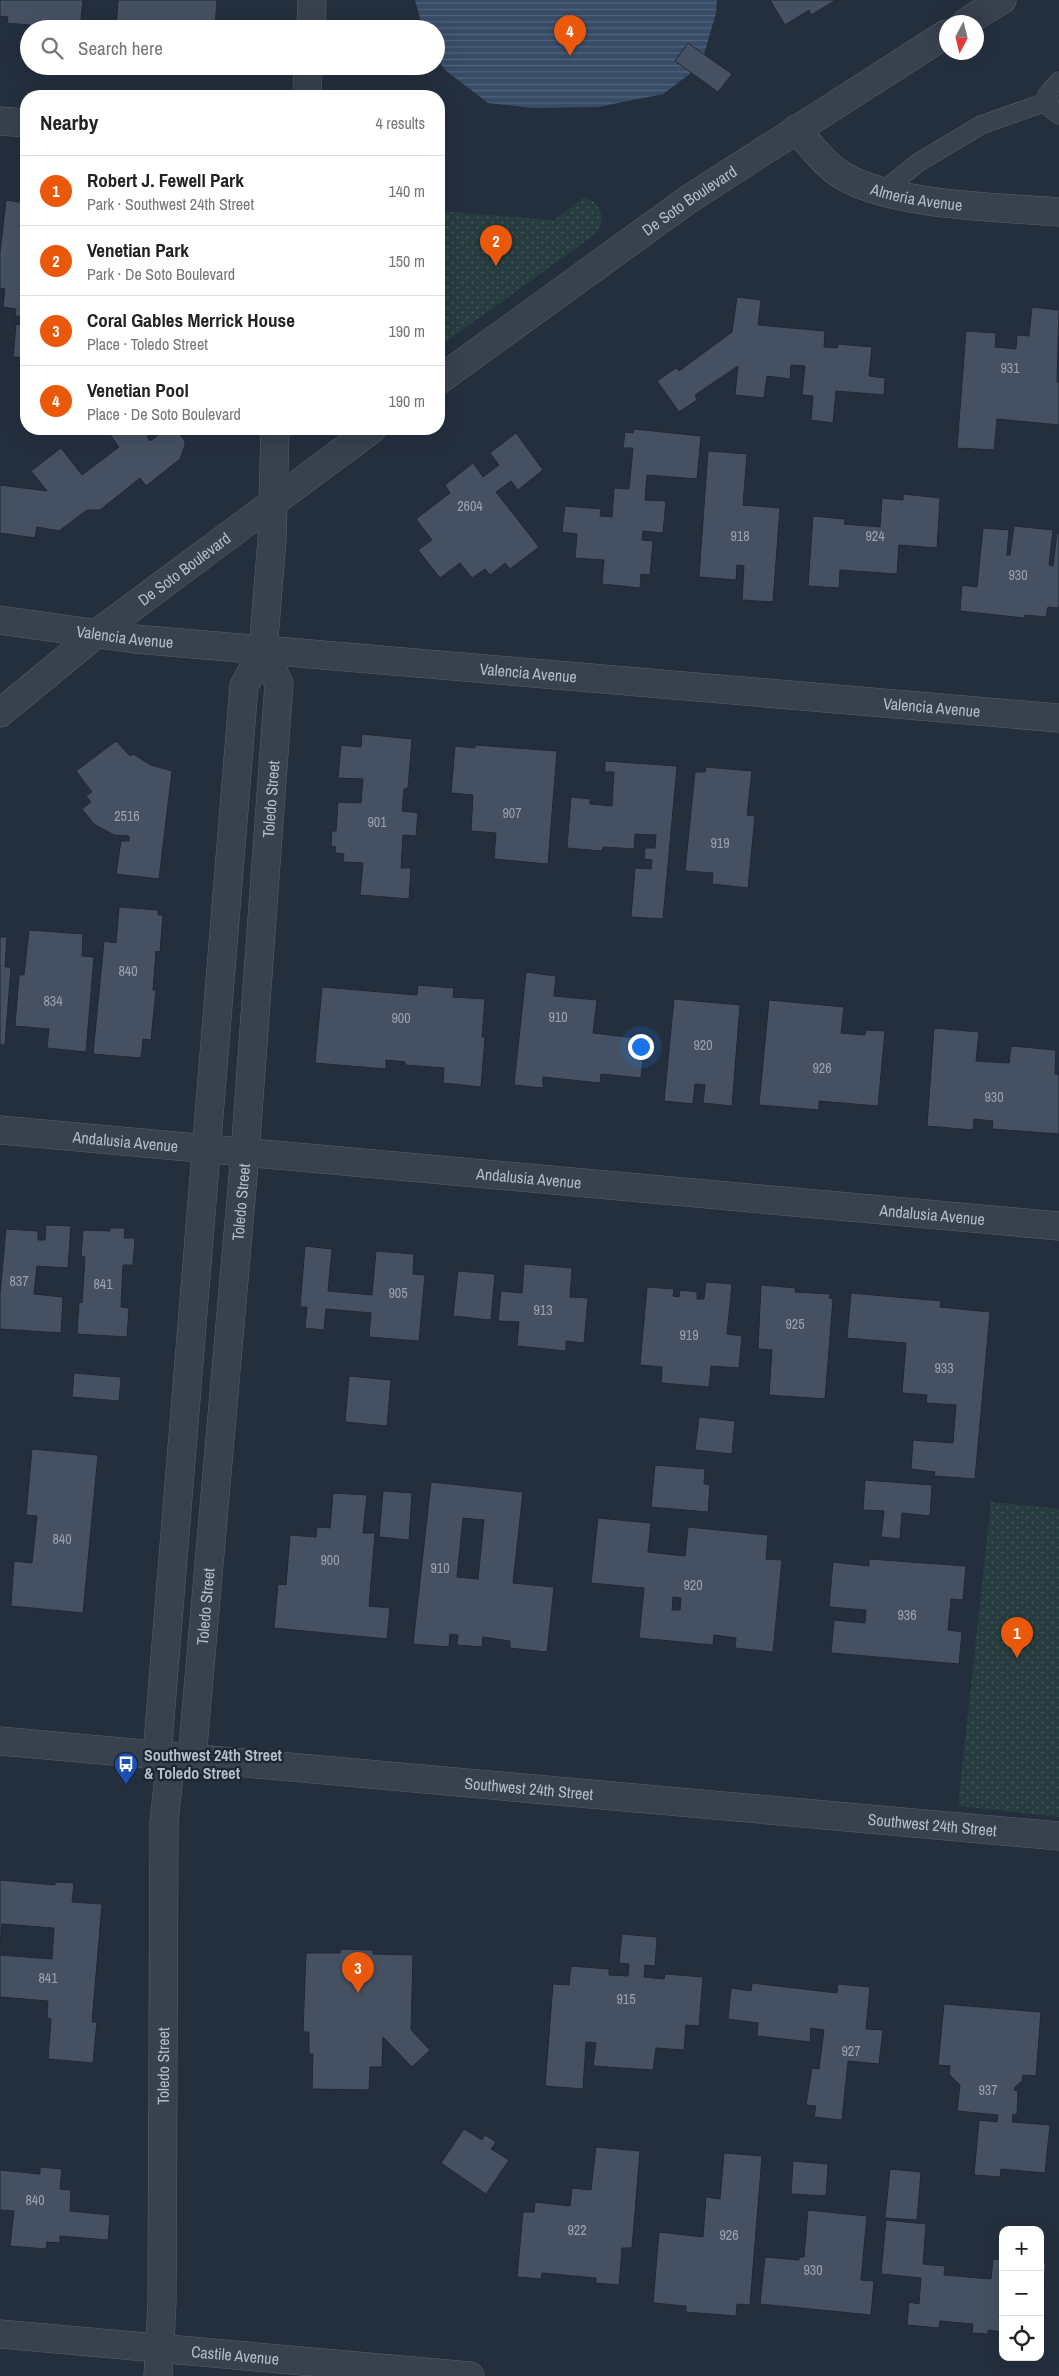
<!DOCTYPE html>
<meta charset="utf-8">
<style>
body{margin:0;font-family:"Archivo Narrow",sans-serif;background:#f6f6f6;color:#222}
.controls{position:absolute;right:15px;bottom:15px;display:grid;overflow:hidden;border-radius:10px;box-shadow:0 5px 20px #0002}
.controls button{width:45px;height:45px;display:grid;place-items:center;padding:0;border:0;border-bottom:1px solid #e0e0e0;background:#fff;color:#222;font:25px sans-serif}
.compass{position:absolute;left:939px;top:15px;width:45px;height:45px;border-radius:50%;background:#fff;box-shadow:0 5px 20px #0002;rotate:187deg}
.you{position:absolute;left:640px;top:1046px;width:18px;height:18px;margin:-12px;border:4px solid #fff;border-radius:50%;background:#1a73e8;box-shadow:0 0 0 8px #1a73e833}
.badge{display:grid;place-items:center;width:32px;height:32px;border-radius:50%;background:#ea580c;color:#fff;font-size:16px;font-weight:700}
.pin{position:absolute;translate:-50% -41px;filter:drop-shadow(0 1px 2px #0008)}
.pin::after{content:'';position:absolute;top:26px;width:18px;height:15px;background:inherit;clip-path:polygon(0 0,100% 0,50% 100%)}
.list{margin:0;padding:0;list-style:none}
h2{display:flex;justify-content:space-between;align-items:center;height:65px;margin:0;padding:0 20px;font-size:21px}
h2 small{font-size:16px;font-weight:400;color:#767676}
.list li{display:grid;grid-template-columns:32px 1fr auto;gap:15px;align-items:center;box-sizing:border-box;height:70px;padding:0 20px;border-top:1px solid #e0e0e0}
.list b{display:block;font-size:19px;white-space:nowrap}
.list p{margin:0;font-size:16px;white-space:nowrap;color:#767676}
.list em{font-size:16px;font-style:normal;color:#767676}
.icon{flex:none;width:28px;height:28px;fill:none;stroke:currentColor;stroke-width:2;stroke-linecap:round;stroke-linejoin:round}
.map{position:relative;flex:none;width:1059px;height:2376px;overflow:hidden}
.search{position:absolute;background:#fff;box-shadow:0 5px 20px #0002;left:20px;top:20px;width:425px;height:55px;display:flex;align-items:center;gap:12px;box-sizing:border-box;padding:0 18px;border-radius:28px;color:#767676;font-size:19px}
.panel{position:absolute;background:#fff;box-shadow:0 5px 20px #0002;left:20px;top:90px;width:425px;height:345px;border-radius:20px}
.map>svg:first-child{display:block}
</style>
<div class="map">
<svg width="1059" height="2376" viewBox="0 0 1059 2376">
<defs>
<pattern id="park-dots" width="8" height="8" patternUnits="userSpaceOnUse" patternTransform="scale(1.25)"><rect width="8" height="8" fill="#263c3f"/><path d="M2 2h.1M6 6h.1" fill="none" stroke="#435659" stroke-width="1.8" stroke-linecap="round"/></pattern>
<pattern id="water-rules" width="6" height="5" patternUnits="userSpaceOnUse" patternTransform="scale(1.25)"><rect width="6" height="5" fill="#394c67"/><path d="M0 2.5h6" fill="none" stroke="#53647b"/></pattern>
</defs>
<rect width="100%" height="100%" fill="#242f3e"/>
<!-- park -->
<g fill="url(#park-dots)">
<path d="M583,198C602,200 606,219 597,233L439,347V211L554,220Z"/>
<path d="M991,1502L1059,1509V1817L958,1806Z"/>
</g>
<!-- water -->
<path fill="url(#water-rules)" d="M415,0H717L716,13L704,54L691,73L663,94L598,107L533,108L488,103L445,70L436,57V29H423Z"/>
<!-- building -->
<g fill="#455162" stroke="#1f2835" fill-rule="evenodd">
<path d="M0,0H83L80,29H39V26L7,23L8,17L0,16Z"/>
<path d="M118,0H217L215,29H116Z"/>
<path d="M770,0H836L811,15L809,10L785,25Z"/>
<path d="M688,43L732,74L718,92L675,61Z"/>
<path d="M6,200L26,203V317L15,316L16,309L3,307L5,289L0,288V253Z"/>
<path d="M737,297L761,300L758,325L825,331L824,347L837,348L838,344L872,347L869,376L885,378L884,395L836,391L833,423L811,420L813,396L802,395L805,366L791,365L790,379L767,376L764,398L735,395L738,366L695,395L697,400L679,412L657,381L676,368L679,371L732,332Z"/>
<path d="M1032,307L1059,310L1057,382H1059V425L997,419L994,450L957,448L966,331L996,333L995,347L1016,349L1017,335L1029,336Z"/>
<path d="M16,324L26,325V358L13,357Z"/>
<path d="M106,429H157L147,437L150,441L166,429H176L185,441V445L180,459L146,486L140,478L100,510H87L59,531L37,527L35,538L0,533V485L47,491L31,471L61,448L82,475L119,447Z"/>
<path d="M634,429L701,436L697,479L647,475L645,500L666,501L663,533L643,531L642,540L653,541L650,575L641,574L640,588L602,584L604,560L575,558L577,534L562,532L565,506L601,509L600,516L612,517L614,488L629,489L633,448H623L625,432L633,433Z"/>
<path d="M516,433L543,470L518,490L511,481L496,492L539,547L510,569L505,563L490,575L485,569L472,578L460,563L440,578L418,550L432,540L416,519L450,493L445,485L473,463L483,477L499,465L490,453Z"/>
<path d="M708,451L747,454L743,505L780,508L773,602L742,600L744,566L737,565L736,580L699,577Z"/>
<path d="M903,494L940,498L937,548L899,545L897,574L840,570L839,588L808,586L813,516L845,519L844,524L880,527L882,498L903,500Z"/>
<path d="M1014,526L1053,530L1049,565L1053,566L1057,533H1059V608L1048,607L1046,617L1025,615L1024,618L960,611L962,585L977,587L983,528L1009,530L1007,555H1010Z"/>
<path d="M362,734L412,739L408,788L404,789L402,811L418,813L416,836L403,835L401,868H411L409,899L360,895L363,863L343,862L344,854L335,853L336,847L331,846L332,831H336L338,802L361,803L363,779L338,778L341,745L361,747Z"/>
<path d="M116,741L130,756L133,754L151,765L172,771L159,879L116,874L121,841H129V836L114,835L94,824L82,809L91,802L86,796L92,792L76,771Z"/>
<path d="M475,745L557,751L548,864L494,859L496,833L471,831L473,795L451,793L455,746L475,748Z"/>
<path d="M605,761L677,766L663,919L631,917L635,868L651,869L652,860L644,859L645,848H655L656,835L635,834L634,849L603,847L602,851L567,848L571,797L590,799V804L612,806L614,772H605Z"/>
<path d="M706,767L752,771L747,815L755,816L748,888L712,884L713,873L685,871L695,772H705Z"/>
<path d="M119,907L158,910V915H163L160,952L156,951L153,990H156L151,1040L143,1039L141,1058L93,1054L104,941L116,943Z"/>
<path d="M29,930L83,934L82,956L94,957L86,1052L47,1048L49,1029L15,1026L19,975H24Z"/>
<path d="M0,937H7L5,967H11L5,1045H0Z"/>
<path d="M526,972L556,976L554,996L597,1000L593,1033L645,1039L641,1078L601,1074L600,1083L543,1077V1088L514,1085Z"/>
<path d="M418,985L454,988L453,997L485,999L482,1037H485L481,1087L443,1083L444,1068L405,1065V1062L386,1060V1069L315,1063L322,987L417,995Z"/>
<path d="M674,999L740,1005L732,1106L703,1103L705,1085L695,1084L693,1104L664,1101Z"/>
<path d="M769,1000L844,1007L841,1033L865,1035L866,1030L885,1031L878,1106L819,1101V1110L759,1105Z"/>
<path d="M934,1028L979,1032L976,1061L1009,1063L1011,1046L1056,1050L1055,1074L1059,1075V1134L992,1129L993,1121L974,1119L973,1130L927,1126Z"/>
<path d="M46,1225L71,1226L68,1268L37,1266L34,1294L63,1297L61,1333L0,1329V1294L6,1229L38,1231V1240H45Z"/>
<path d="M110,1228H125L124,1238H135L133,1265H123L121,1307L129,1308L127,1337L77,1334L79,1302L82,1303L85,1257L81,1256L83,1230L110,1231Z"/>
<path d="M305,1246L332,1249L328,1291L372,1295L376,1251L414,1254L413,1274L425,1275L419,1341L369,1337L371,1313L326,1309L324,1330L305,1328L307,1307H300Z"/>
<path d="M524,1264L572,1268L570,1297L588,1298L584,1343L566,1341V1351L517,1346L519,1322L498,1321L501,1291L522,1293Z"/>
<path d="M458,1271L495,1274L491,1320L453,1316Z"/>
<path d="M706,1282L732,1284L727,1334L742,1336L739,1368L711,1366L709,1387L661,1383L662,1367L640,1365L647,1287L674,1289L673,1296L679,1297L680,1290L697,1292V1299H704Z"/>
<path d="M761,1285L796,1288L795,1292L830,1294L829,1298L833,1299L825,1399L769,1395L772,1350L758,1349Z"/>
<path d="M851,1293L941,1301L940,1307L990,1312L975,1479L934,1476L935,1472L911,1469L913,1440L953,1443L956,1405L926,1403L927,1395L902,1393L906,1343L847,1338Z"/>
<path d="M74,1373L121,1377L119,1401L72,1397Z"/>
<path d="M349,1376L391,1380L387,1426L345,1422Z"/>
<path d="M699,1417L735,1421L732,1454L695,1450Z"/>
<path d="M32,1449L98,1455L83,1613L11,1606L14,1561L32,1563L37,1516L26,1515Z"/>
<path d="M655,1465L705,1469L704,1484L710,1485L708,1512L651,1507Z"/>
<path d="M865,1480L932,1485L930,1516L902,1513L900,1539L881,1537L884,1511L863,1510Z"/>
<path d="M431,1482L523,1492L513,1583L554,1587L547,1652L510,1648V1641L483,1637L482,1647L457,1645L458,1635L450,1634L449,1647L413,1644ZM463,1518L484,1520L478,1579L457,1577Z"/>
<path d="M383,1491L412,1493L409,1540L379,1537Z"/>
<path d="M333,1493L367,1495L363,1533H375L369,1606L390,1608L387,1639L274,1628L278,1584L286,1585L290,1535L316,1537L317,1527L330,1528Z"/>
<path d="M598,1518L651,1523L648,1552L685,1556L688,1527L768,1535L766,1559L782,1560L773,1652L735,1648L736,1638L714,1635L713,1645L639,1638L644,1588L591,1583ZM673,1597L681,1598L680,1610H672Z"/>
<path d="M869,1559L966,1566L963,1600L951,1599L948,1630L962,1632L959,1664L831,1653L834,1620L865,1623L866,1610L829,1607L833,1562L869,1566Z"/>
<path d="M0,1880L55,1885V1882L74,1883L72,1902L102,1904L92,2022H97L93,2063L48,2059L51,2019L47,2018L48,2001L0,1997V1955L52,1959L54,1928L2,1924L0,1948Z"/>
<path d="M622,1934L657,1937L655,1966L645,1965L644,1977L664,1979L665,1974L703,1977L699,2026L686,2025L684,2050L656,2048L653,2070L593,2066L596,2043L586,2042L583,2089L545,2086L553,1984L569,1985L571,1966L609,1969V1975L628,1976L629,1964L619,1963Z"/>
<path d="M341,1949L373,1950V1954L413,1955L411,2030L430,2050L412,2067L383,2037L382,2067H370L369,2090L312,2089L313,2054H309V2032H303L306,1953H340Z"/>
<path d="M752,1983L837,1993L838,1984L870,1987L866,2029L883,2030L879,2064L848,2061L842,2120L814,2117L816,2106L806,2105L812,2068L819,2069L824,2030L811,2028L810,2042L757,2036L758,2023L728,2019L731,1988L751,1991Z"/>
<path d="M944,2004L1041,2012L1036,2076L1023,2075L1022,2081L1015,2087L1014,2090L1018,2091L1017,2115L1013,2114L1012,2122L1050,2125L1045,2173L1001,2169L1000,2177L974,2175L979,2120L997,2122L998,2115L957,2111L960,2085L949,2074L950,2066L938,2065Z"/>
<path d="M464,2129L482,2140L485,2135L496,2142L491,2149L509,2160L486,2194L441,2163Z"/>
<path d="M596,2147L640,2151L632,2248H622L619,2285L596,2283V2278L542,2273L541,2279L517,2277L523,2212H534L535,2202L570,2206L572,2188L591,2190Z"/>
<path d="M724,2153L762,2156L750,2305L737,2304L736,2316L686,2312V2306L653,2303L659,2232L703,2237L706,2197L720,2199Z"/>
<path d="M793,2161L828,2164L826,2196L791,2194Z"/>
<path d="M40,2167L62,2169L60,2189L71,2190L70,2211L110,2215L108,2240L60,2236V2243L47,2242L46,2249L10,2246L14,2211L0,2210V2170L40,2174Z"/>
<path d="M890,2169L921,2172L917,2220L885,2218Z"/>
<path d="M808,2210L867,2216L861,2280L874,2281L871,2315L760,2304L765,2257L799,2260V2257H804Z"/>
<path d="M886,2220L926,2224L923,2264L945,2266L944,2275L991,2279L993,2259L1003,2260V2332L988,2330V2334L972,2333L973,2324L940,2321L939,2328L907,2325L909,2302L919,2304L921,2278L881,2274Z"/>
<path d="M1040,2263H1046L1040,2320Z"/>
</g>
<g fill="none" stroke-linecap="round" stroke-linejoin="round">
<!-- service casing -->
<g stroke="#565f6c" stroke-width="19">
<g id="service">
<path d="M1059,81L1047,95L1051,109L1059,115"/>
<path d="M883,191L919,162L981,125L1049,101"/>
</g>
</g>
<!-- minor casing -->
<g stroke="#565f6c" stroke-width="29">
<g id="minor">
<path d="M311,29L312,0"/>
<path d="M307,96L308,66"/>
<path d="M0,121L26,123"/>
<path id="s1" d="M796,129C811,145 825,166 845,177C896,206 999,207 1059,212"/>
<path id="s2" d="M0,620L135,639L1059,718"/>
<path id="s3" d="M0,1130L1059,1226"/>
<path d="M157,1755L244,686L263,650L272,540L275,429"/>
<path id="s4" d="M192,1758L245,1154L279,684L263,650"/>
<path id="s5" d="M0,2334L470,2376"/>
<path id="s6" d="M158,2376L162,2302L164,1822L171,1757"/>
</g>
</g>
<!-- tertiary casing -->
<g stroke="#565f6c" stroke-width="29">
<g id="tertiary">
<path d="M966,22L1002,0"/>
<path id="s7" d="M439,380L689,199L946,34"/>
<path id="s8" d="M0,713L95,635L372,429"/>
<path id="s9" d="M0,1741L1059,1836"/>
</g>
</g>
<!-- service -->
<use href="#service" stroke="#38414e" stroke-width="18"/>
<!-- minor -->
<use href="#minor" stroke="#38414e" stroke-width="28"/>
<!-- tertiary -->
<use href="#tertiary" stroke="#38414e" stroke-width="28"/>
</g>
<!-- icons -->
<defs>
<g id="bus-pin" transform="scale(1.25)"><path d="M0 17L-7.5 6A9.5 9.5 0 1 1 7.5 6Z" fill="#1a4fb4" stroke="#1d2633"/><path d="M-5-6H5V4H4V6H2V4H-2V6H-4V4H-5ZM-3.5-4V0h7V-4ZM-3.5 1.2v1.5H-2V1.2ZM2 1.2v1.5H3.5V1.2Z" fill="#fff"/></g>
</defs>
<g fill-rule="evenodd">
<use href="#bus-pin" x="126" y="1764"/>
</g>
<g text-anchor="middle" stroke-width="4.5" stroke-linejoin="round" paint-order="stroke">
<!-- number labels -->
<g font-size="14" fill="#98a1af">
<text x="1010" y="373">931</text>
<text x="470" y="511">2604</text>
<text x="740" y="541">918</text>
<text x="875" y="541">924</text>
<text x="1018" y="580">930</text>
<text x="512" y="818">907</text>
<text x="127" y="821">2516</text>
<text x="377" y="827">901</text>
<text x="720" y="848">919</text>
<text x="128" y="976">840</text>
<text x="53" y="1006">834</text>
<text x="558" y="1022">910</text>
<text x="401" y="1023">900</text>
<text x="703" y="1050">920</text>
<text x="822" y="1073">926</text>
<text x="994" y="1102">930</text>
<text x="19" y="1286">837</text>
<text x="103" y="1289">841</text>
<text x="398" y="1298">905</text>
<text x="543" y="1315">913</text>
<text x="795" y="1329">925</text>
<text x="689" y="1340">919</text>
<text x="944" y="1373">933</text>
<text x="62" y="1544">840</text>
<text x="330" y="1565">900</text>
<text x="440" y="1573">910</text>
<text x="693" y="1590">920</text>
<text x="907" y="1620">936</text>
<text x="48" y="1983">841</text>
<text x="626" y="2004">915</text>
<text x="851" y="2056">927</text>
<text x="988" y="2095">937</text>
<text x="35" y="2205">840</text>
<text x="577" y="2235">922</text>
<text x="729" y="2240">926</text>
<text x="813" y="2275">930</text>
</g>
<!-- street labels -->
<g font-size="16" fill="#b4bcc9" stroke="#1d2633">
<text dy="6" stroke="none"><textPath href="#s1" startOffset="144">Almeria Avenue</textPath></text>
<text dy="6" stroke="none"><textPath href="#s7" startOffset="308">De Soto Boulevard</textPath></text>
<text dy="6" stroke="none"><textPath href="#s8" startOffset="234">De Soto Boulevard</textPath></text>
<text dy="6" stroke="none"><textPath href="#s2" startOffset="126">Valencia Avenue</textPath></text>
<text dy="6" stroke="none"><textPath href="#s2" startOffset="531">Valencia Avenue</textPath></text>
<text dy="6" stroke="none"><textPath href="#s2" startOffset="936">Valencia Avenue</textPath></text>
<text dy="6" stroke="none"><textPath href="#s4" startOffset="962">Toledo Street</textPath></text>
<text dy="6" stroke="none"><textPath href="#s3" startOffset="126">Andalusia Avenue</textPath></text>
<text dy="6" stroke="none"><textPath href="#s3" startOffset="531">Andalusia Avenue</textPath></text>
<text dy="6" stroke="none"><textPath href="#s4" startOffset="558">Toledo Street</textPath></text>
<text dy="6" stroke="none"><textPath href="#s3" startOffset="936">Andalusia Avenue</textPath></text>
<text dy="6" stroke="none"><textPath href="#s4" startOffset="152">Toledo Street</textPath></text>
<text dy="6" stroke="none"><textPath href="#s9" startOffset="531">Southwest 24th Street</textPath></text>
<text dy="6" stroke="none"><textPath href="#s9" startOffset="936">Southwest 24th Street</textPath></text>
<text dy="6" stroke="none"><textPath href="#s6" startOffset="310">Toledo Street</textPath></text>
<text dy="6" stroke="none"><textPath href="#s5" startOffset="236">Castile Avenue</textPath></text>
</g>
<!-- poi labels -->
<g font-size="16" font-weight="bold" fill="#b4bcc9" stroke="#1d2633" text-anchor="start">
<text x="144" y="1761">Southwest 24th Street<tspan x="144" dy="18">&amp; Toledo Street</tspan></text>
</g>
</g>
</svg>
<div class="controls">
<button>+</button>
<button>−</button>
<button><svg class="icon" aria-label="locate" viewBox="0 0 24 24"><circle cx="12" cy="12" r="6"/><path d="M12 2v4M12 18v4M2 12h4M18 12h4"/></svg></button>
</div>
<svg class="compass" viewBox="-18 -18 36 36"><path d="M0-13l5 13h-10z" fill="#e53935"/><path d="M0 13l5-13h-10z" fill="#767676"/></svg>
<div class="you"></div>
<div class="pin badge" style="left:1017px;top:1658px">1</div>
<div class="pin badge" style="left:496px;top:266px">2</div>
<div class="pin badge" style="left:358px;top:1993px">3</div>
<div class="pin badge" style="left:570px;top:56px">4</div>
<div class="search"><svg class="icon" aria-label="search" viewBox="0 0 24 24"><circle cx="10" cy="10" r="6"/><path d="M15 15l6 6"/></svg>Search here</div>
<section class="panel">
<h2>Nearby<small>4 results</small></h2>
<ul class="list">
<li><span class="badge">1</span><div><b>Robert J. Fewell Park</b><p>Park · Southwest 24th Street</p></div><em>140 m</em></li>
<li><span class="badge">2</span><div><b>Venetian Park</b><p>Park · De Soto Boulevard</p></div><em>150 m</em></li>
<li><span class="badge">3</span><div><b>Coral Gables Merrick House</b><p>Place · Toledo Street</p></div><em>190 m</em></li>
<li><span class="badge">4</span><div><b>Venetian Pool</b><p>Place · De Soto Boulevard</p></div><em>190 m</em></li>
</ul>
</section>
</div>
